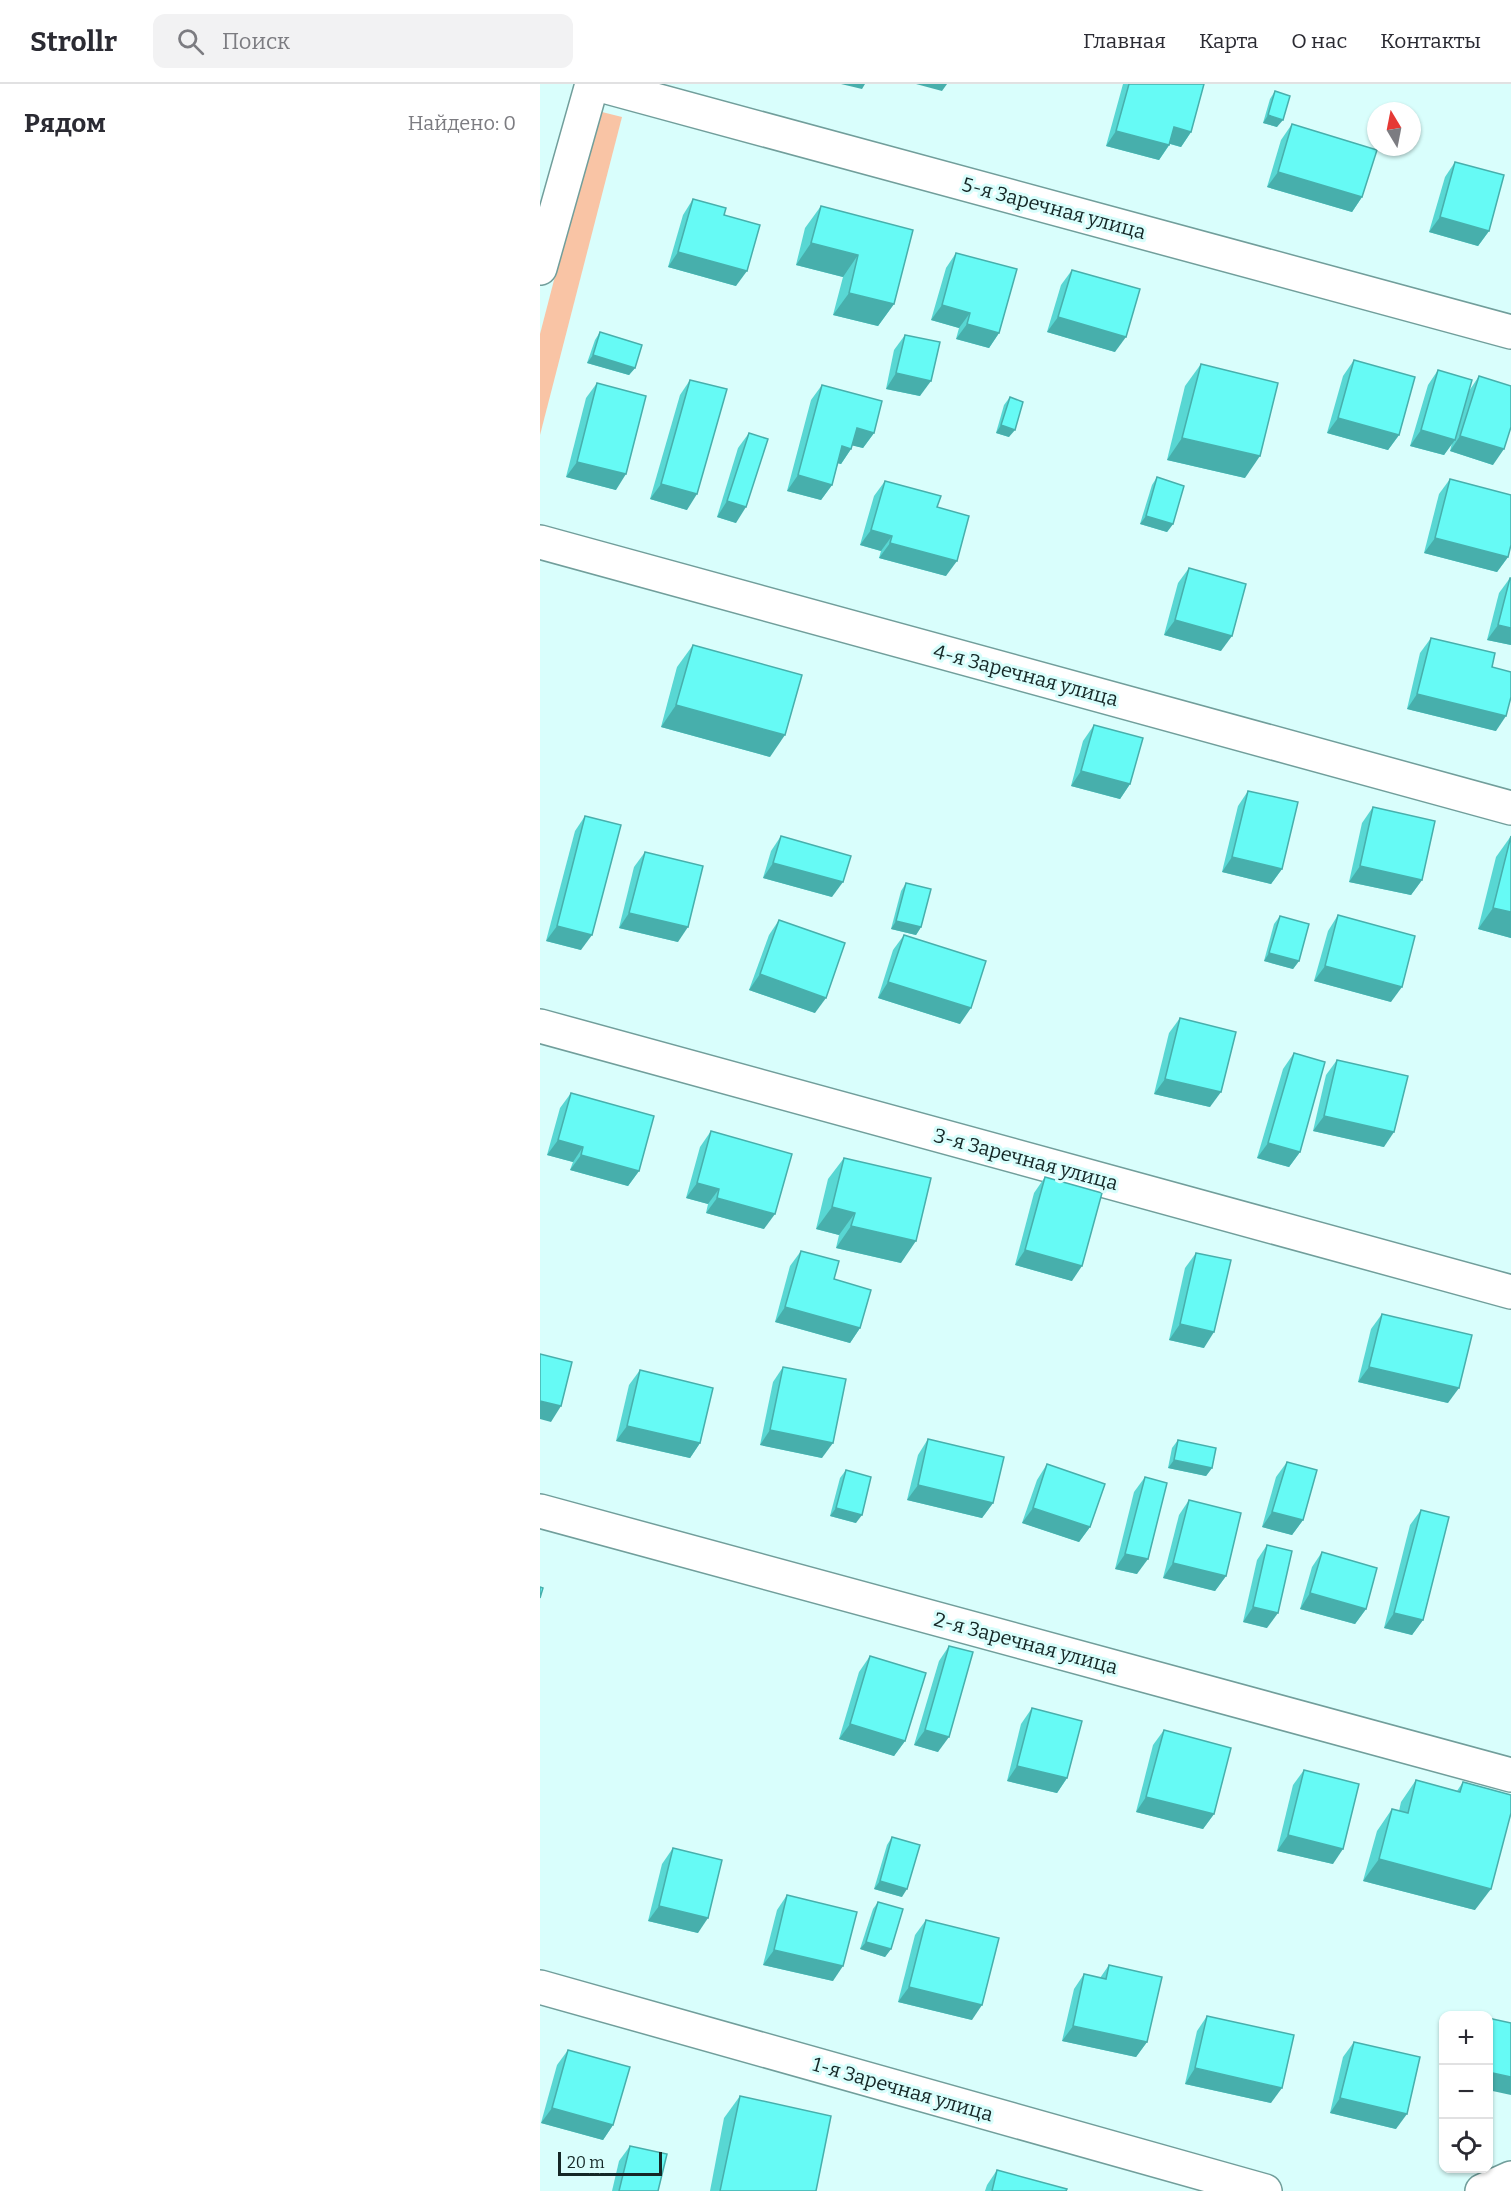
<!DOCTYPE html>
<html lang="ru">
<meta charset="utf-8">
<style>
body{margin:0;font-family:Bitter,serif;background:#f2f2f3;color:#2b2b33}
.controls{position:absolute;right:18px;bottom:18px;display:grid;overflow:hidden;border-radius:12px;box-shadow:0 2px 4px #0004}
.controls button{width:54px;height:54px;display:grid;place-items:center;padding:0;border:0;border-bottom:2px solid #e1e1e2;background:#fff;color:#2b2b33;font:30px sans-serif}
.compass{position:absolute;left:827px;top:18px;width:54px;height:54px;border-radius:50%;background:#fff;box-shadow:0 2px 4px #0004;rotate:350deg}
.scale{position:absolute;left:18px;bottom:15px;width:104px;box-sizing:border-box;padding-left:6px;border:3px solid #152726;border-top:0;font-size:16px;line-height:21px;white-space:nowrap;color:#152726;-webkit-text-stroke:4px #d9fefc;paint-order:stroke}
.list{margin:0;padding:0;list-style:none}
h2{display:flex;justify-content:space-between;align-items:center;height:78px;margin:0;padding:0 24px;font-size:26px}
h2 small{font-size:20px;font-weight:400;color:#7c7c81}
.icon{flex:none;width:33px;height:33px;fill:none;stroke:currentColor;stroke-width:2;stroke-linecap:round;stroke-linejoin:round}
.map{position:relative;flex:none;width:971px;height:2107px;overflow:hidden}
header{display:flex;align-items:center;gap:36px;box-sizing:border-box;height:84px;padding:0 30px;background:#fff;border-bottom:2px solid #e1e1e2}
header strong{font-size:28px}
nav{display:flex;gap:33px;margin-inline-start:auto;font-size:21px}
.search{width:420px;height:54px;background:#f2f2f3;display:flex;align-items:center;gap:15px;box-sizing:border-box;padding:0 21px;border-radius:12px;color:#7c7c81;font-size:22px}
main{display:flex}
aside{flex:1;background:#fff}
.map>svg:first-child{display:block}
</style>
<header>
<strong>Strollr</strong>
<div class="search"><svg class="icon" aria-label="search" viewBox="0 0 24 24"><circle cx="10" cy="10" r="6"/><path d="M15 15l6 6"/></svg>Поиск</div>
<nav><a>Главная</a><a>Карта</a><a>О нас</a><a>Контакты</a></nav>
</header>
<main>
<aside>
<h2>Рядом<small>Найдено: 0</small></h2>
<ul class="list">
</ul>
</aside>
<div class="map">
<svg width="971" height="2107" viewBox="0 0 971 2107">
<rect width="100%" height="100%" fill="#d9fefc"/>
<!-- green -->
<path fill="#f9c4a5" d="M58,27L82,33L0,351V250Z"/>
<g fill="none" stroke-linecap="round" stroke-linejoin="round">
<!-- minor casing -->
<g stroke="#719e9b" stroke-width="36">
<g id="minor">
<path d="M56,0L971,248"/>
<path d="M0,184L52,0"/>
<path d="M0,458L971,724"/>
<path d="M0,942L971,1208"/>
<path d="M0,1427L971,1691"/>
<path d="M0,1903L725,2107"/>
<path d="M942,2107L971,2094"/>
</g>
</g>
<!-- minor -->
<use href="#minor" stroke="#fff" stroke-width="33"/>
</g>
<!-- wall -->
<g fill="#58d7d3">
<path d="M583,0H664L651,48L641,63L630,60L619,76L566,62Z"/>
<path d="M735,7L737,43L723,39L730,15Z"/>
<path d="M752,40L822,113L812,128L727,103L741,56Z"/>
<path d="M915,78L949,147L938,162L889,148L905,93Z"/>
<path d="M153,115L184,131L196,202L128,183L143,131Z"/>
<path d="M281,122L354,220L338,242L293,231L303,193L256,181L265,144Z"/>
<path d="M416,169L459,249L449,264L416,255L419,244L391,236L406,184Z"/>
<path d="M532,186L575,268L507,248L521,201Z"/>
<path d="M60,248L95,284L89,291L47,279L55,256Z"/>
<path d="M365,251L380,312L346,305L354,266Z"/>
<path d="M814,276L859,351L848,366L787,349L803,292Z"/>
<path d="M661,280L705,394L627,376L645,302Z"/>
<path d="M898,286L929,307L939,292L953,381L910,367L912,359L904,371L870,362L888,301Z"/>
<path d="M150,296L147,426L110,415L140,311Z"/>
<path d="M57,299L76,406L26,393L46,314Z"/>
<path d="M282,301L334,349L323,364L312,361L311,365L301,380L298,379L292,401L281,416L247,407L271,316Z"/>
<path d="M470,313L469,353L456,349L464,321Z"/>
<path d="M209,349L196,439L177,433L198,364Z"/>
<path d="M617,393L633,440L627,448L600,440L612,401Z"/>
<path d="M910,395L968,473L957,488L884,469L899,410Z"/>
<path d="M345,397L397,423L406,492L339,474L341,467L320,461L334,412Z"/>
<path d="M649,484L681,567L624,551L638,499Z"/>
<path d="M970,494H971V561L947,556L959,509Z"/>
<path d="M891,554L952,583L956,647L867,625L880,569Z"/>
<path d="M153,561L230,673L121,643L137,583Z"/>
<path d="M554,641L590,700L580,715L531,702L543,657Z"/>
<path d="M708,707L742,785L731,800L682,788L698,722Z"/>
<path d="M833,723L882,796L871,811L809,798L822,739Z"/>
<path d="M45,732L41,866L6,857L35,747Z"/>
<path d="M241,752L292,813L223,794L231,767Z"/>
<path d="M971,752V854L938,845L956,773Z"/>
<path d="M105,768L138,858L79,844L94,783Z"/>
<path d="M366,799L381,843L376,851L351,845L361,807Z"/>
<path d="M798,831L851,918L774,897L788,847Z"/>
<path d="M740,832L759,877L753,885L724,877L734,840Z"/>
<path d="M239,836L275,929L209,906L229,851Z"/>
<path d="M364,851L420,940L338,914L353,866Z"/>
<path d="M640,934L670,1023L614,1010L629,949Z"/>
<path d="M754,969L760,1068L749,1083L717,1074L743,985Z"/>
<path d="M797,976L844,1063L773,1047L786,991Z"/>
<path d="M31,1009L99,1087L88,1102L30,1086L33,1078L7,1071L20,1024Z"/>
<path d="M171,1047L224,1145L166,1129L168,1120L146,1114L160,1063Z"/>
<path d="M304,1074L361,1179L296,1164L299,1151L276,1145L288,1095Z"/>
<path d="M505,1093L532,1197L475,1181L494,1109Z"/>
<path d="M261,1167L294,1195L320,1244L310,1259L235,1238L250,1182Z"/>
<path d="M656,1169L664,1264L629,1256L645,1184Z"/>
<path d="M842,1230L908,1319L818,1298L831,1245Z"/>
<path d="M243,1283L282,1374L220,1361L233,1298Z"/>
<path d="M100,1286L160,1359L150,1374L76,1357L89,1301Z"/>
<path d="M388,1355L453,1419L442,1434L367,1416L378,1371Z"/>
<path d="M638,1356L672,1384L666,1392L628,1384L632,1364Z"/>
<path d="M747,1378L763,1436L752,1451L722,1443L736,1393Z"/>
<path d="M507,1380L550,1443L539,1458L482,1439L497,1396Z"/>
<path d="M306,1386L316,1439L290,1432L300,1394Z"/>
<path d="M605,1393L597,1490L575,1485L594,1408Z"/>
<path d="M649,1416L686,1492L675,1507L623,1494L639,1431Z"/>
<path d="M881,1426L883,1536L872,1551L844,1544L870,1441Z"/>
<path d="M727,1461V1544L703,1538L717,1476Z"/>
<path d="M782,1468L826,1525L815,1540L760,1525L772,1483Z"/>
<path d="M409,1562L398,1668L374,1661L399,1577Z"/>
<path d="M330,1572L365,1657L354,1672L299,1655L319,1588Z"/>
<path d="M492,1624L527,1694L517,1709L467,1697L481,1640Z"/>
<path d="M624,1646L674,1730L663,1745L596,1728L613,1661Z"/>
<path d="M764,1686L793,1780L737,1767L753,1701Z"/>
<path d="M876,1696L917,1707L923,1698L935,1826L823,1797L837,1747L852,1725L859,1727L861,1718Z"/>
<path d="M352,1753L362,1813L334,1805L347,1761Z"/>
<path d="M133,1764L158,1849L108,1837L122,1780Z"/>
<path d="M247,1811L293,1897L223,1881L237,1826Z"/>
<path d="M338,1818L351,1865L345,1873L320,1865L333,1825Z"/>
<path d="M386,1836L432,1936L358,1918L375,1851Z"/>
<path d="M569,1881L607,1958L596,1973L522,1957L534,1905L544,1890L560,1894Z"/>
<path d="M667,1932L731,2019L645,2000L657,1947Z"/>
<path d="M814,1958L856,2045L790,2029L803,1973Z"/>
<path d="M28,1966L73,2041L63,2056L1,2039L17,1981Z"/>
<path d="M200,2012L276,2107H170L184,2034Z"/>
<path d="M90,2062L118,2107H72L79,2077Z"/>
<path d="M457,2086L526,2107H445L447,2101Z"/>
</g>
<!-- shaded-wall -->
<g fill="#47afac">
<path d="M301,0H325L322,5Z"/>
<path d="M376,0H407L402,7Z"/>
<path d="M728,31L743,36L737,43L723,39Z"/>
<path d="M634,43L651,48L641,63L624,58Z"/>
<path d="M576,47L629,61L619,76L566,62Z"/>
<path d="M738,88L822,113L812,128L727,103Z"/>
<path d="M900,133L949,147L938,162L889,148Z"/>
<path d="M271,159L318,171L303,193L256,181Z"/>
<path d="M138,168L207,187L196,202L128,183Z"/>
<path d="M309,209L354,220L338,242L293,231Z"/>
<path d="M402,221L430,229L419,244L391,236Z"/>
<path d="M518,233L586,253L575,268L507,248Z"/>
<path d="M427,240L459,249L449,264L416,255Z"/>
<path d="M53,271L95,284L89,291L47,279Z"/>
<path d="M356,289L391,297L380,312L346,305Z"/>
<path d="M798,334L859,351L848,366L787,349Z"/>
<path d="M461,341L475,346L469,353L456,349Z"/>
<path d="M317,344L334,349L323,364L306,360Z"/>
<path d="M881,346L915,356L904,371L870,362Z"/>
<path d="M920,352L964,365L953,381L910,367Z"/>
<path d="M642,354L720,372L705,394L627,376Z"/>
<path d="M302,362L311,365L301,380L292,378Z"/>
<path d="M37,378L86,390L76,406L26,393Z"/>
<path d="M258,391L292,401L281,416L247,407Z"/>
<path d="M121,400L157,410L147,426L110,415Z"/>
<path d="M187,417L206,423L196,439L177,433Z"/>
<path d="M606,432L633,440L627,448L600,440Z"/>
<path d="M331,446L352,452L341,467L320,461Z"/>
<path d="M895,454L968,473L957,488L884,469Z"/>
<path d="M350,459L417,477L406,492L339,474Z"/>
<path d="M635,536L692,552L681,567L624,551Z"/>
<path d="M958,541L971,544V561L947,556Z"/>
<path d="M877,610L966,632L956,647L867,625Z"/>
<path d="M136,621L245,651L230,673L121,643Z"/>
<path d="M541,687L590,700L580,715L531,702Z"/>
<path d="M692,773L742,785L731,800L682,788Z"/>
<path d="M233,779L303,798L292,813L223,794Z"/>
<path d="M820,782L882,796L871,811L809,798Z"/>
<path d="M953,824L971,828V854L938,845Z"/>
<path d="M89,829L148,843L138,858L79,844Z"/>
<path d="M356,837L381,843L376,851L351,845Z"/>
<path d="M17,842L52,851L41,866L6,857Z"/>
<path d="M729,869L759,877L753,885L724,877Z"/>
<path d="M785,882L862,903L851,918L774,897Z"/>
<path d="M220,890L286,914L275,929L209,906Z"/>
<path d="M348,898L431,924L420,940L338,914Z"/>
<path d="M625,995L681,1008L670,1023L614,1010Z"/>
<path d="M784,1032L854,1048L844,1063L773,1047Z"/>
<path d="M18,1056L43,1063L33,1078L7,1071Z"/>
<path d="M728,1059L760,1068L749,1083L717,1074Z"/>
<path d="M41,1071L99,1087L88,1102L30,1086Z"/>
<path d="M157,1099L179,1105L168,1120L146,1114Z"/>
<path d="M177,1114L235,1130L224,1145L166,1129Z"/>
<path d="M292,1123L315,1129L299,1151L276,1145Z"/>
<path d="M311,1142L376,1157L361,1179L296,1164Z"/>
<path d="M485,1166L542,1182L532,1197L475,1181Z"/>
<path d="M245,1223L320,1244L310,1259L235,1238Z"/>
<path d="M640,1240L674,1248L664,1264L629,1256Z"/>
<path d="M829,1283L919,1304L908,1319L818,1298Z"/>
<path d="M0,1317L21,1322L11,1338L0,1335Z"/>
<path d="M87,1342L160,1359L150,1374L76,1357Z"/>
<path d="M230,1346L293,1359L282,1374L220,1361Z"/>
<path d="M634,1376L672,1384L666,1392L628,1384Z"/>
<path d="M378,1401L453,1419L442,1434L367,1416Z"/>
<path d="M296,1424L322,1431L316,1439L290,1432Z"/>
<path d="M493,1424L550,1443L539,1458L482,1439Z"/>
<path d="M732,1428L763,1436L752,1451L722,1443Z"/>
<path d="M585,1470L608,1475L597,1490L575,1485Z"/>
<path d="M633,1479L686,1492L675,1507L623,1494Z"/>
<path d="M770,1509L826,1525L815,1540L760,1525Z"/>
<path d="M713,1523L738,1529L727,1544L703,1538Z"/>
<path d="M854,1529L883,1536L872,1551L844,1544Z"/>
<path d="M310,1640L365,1657L354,1672L299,1655Z"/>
<path d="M385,1646L409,1653L398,1668L374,1661Z"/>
<path d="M477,1682L527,1694L517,1709L467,1697Z"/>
<path d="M606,1713L674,1730L663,1745L596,1728Z"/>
<path d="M748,1751L803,1765L793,1780L737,1767Z"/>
<path d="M839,1775L951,1805L935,1826L823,1797Z"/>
<path d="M340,1797L367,1805L362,1813L334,1805Z"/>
<path d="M119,1822L168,1834L158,1849L108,1837Z"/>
<path d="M326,1858L351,1865L345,1873L320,1865Z"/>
<path d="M234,1866L303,1882L293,1897L223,1881Z"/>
<path d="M369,1903L442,1921L432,1936L358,1918Z"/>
<path d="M533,1942L607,1958L596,1973L522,1957Z"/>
<path d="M655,1984L742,2004L731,2019L645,2000Z"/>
<path d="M948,1988L971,1993V2011L948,2006Z"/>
<path d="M800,2014L867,2030L856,2045L790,2029Z"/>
<path d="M12,2024L73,2041L63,2056L1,2039Z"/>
</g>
<!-- building -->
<g fill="#66faf5" stroke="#47afac" stroke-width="1.5">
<path d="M589,0H664L651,48L634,43L629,61L576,47Z"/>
<path d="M735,7L750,12L743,36L728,31Z"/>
<path d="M752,40L837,66L822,113L738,88Z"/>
<path d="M915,78L964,91L949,147L900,133Z"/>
<path d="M153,115L186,124L184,131L220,141L207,187L138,168Z"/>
<path d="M281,122L373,146L354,220L309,209L318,171L271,159Z"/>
<path d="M416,169L477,185L459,249L427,240L430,229L402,221Z"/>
<path d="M532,186L600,205L586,253L518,233Z"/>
<path d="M60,248L102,261L95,284L53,271Z"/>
<path d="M365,251L400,258L391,297L356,289Z"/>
<path d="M814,276L875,293L859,351L798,334Z"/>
<path d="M661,280L738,299L720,372L642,354Z"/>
<path d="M898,286L932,296L915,356L881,346Z"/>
<path d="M939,292L971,302V343L964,365L920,352Z"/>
<path d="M150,296L187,305L157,410L121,400Z"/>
<path d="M57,299L106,312L86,390L37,378Z"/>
<path d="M282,301L342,317L334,349L317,344L311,365L302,362L292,401L258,391Z"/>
<path d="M470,313L483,318L475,346L461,341Z"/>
<path d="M209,349L228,355L206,423L187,417Z"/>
<path d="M617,393L644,402L633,440L606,432Z"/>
<path d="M910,395L971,411V461L968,473L895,454Z"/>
<path d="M345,397L401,412L397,423L429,432L417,477L350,459L352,452L331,446Z"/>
<path d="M649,484L706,500L692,552L635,536Z"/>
<path d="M970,494H971V544L958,541Z"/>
<path d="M891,554L955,569L952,583L971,588V613L966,632L877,610Z"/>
<path d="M153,561L262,591L245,651L136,621Z"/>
<path d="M554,641L603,654L590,700L541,687Z"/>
<path d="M708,707L758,718L742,785L692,773Z"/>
<path d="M833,723L895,737L882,796L820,782Z"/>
<path d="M45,732L81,741L52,851L17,842Z"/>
<path d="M241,752L311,772L303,798L233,779Z"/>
<path d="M971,752V828L953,824Z"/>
<path d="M105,768L163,782L148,843L89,829Z"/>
<path d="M366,799L391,805L381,843L356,837Z"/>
<path d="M798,831L875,852L862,903L785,882Z"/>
<path d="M740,832L769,840L759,877L729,869Z"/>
<path d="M239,836L305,859L286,914L220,890Z"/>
<path d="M364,851L446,877L431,924L348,898Z"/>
<path d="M640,934L696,948L681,1008L625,995Z"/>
<path d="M754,969L785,978L760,1068L728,1059Z"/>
<path d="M797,976L868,992L854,1048L784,1032Z"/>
<path d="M31,1009L114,1032L99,1087L41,1071L43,1063L18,1056Z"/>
<path d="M171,1047L252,1070L235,1130L177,1114L179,1105L157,1099Z"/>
<path d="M304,1074L391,1094L376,1157L311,1142L315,1129L292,1123Z"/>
<path d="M505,1093L562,1109L542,1182L485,1166Z"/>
<path d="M261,1167L299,1177L294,1195L331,1206L320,1244L245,1223Z"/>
<path d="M656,1169L691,1176L674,1248L640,1240Z"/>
<path d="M842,1230L932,1251L919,1304L829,1283Z"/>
<path d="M0,1270L32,1278L21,1322L0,1317Z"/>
<path d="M243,1283L306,1295L293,1359L230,1346Z"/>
<path d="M100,1286L173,1304L160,1359L87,1342Z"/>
<path d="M388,1355L464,1373L453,1419L378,1401Z"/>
<path d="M638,1356L676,1364L672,1384L634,1376Z"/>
<path d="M747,1378L777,1386L763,1436L732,1428Z"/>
<path d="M507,1380L565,1400L550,1443L493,1424Z"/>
<path d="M306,1386L331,1393L322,1431L296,1424Z"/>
<path d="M605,1393L627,1399L608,1475L585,1470Z"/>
<path d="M649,1416L701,1429L686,1492L633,1479Z"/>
<path d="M881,1426L909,1433L883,1536L854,1529Z"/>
<path d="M727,1461L752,1467L738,1529L713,1523Z"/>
<path d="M782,1468L837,1484L826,1525L770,1509Z"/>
<path d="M0,1503L3,1504L0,1514Z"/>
<path d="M409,1562L433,1568L409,1653L385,1646Z"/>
<path d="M330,1572L386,1589L365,1657L310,1640Z"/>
<path d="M492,1624L542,1637L527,1694L477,1682Z"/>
<path d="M624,1646L691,1664L674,1730L606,1713Z"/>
<path d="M764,1686L819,1700L803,1765L748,1751Z"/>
<path d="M876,1696L920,1708L923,1698L971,1711V1729L951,1805L839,1775L852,1725L868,1729Z"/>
<path d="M352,1753L380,1761L367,1805L340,1797Z"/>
<path d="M133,1764L182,1776L168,1834L119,1822Z"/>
<path d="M247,1811L317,1828L303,1882L234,1866Z"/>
<path d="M338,1818L363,1825L351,1865L326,1858Z"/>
<path d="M386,1836L459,1854L442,1921L369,1903Z"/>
<path d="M569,1881L622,1893L607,1958L533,1942L544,1890L566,1895Z"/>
<path d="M667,1932L754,1951L742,2004L655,1984Z"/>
<path d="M948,1934L971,1939V1993L948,1988Z"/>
<path d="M814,1958L880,1973L867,2030L800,2014Z"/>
<path d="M28,1966L90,1983L73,2041L12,2024Z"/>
<path d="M200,2012L291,2032L276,2107H180Z"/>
<path d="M90,2062L127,2070L118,2107H79Z"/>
<path d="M457,2086L527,2105L526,2107H452Z"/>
</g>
<g text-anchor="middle" stroke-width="6" stroke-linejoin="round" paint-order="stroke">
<!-- street labels -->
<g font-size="20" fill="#152726" stroke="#d9fefc">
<text transform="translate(514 124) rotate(15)" y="7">5-я Заречная улица</text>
<text transform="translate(486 591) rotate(15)" y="7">4-я Заречная улица</text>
<text transform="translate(486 1075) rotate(15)" y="7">3-я Заречная улица</text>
<text transform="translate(486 1559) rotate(15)" y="7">2-я Заречная улица</text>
<text transform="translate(363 2005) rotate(16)" y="7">1-я Заречная улица</text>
</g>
</g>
</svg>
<div class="controls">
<button>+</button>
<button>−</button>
<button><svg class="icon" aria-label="locate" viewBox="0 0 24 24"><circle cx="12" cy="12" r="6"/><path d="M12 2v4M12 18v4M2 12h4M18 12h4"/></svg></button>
</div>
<svg class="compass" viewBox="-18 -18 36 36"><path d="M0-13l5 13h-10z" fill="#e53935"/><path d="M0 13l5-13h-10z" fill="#7c7c81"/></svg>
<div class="scale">20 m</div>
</div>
</main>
